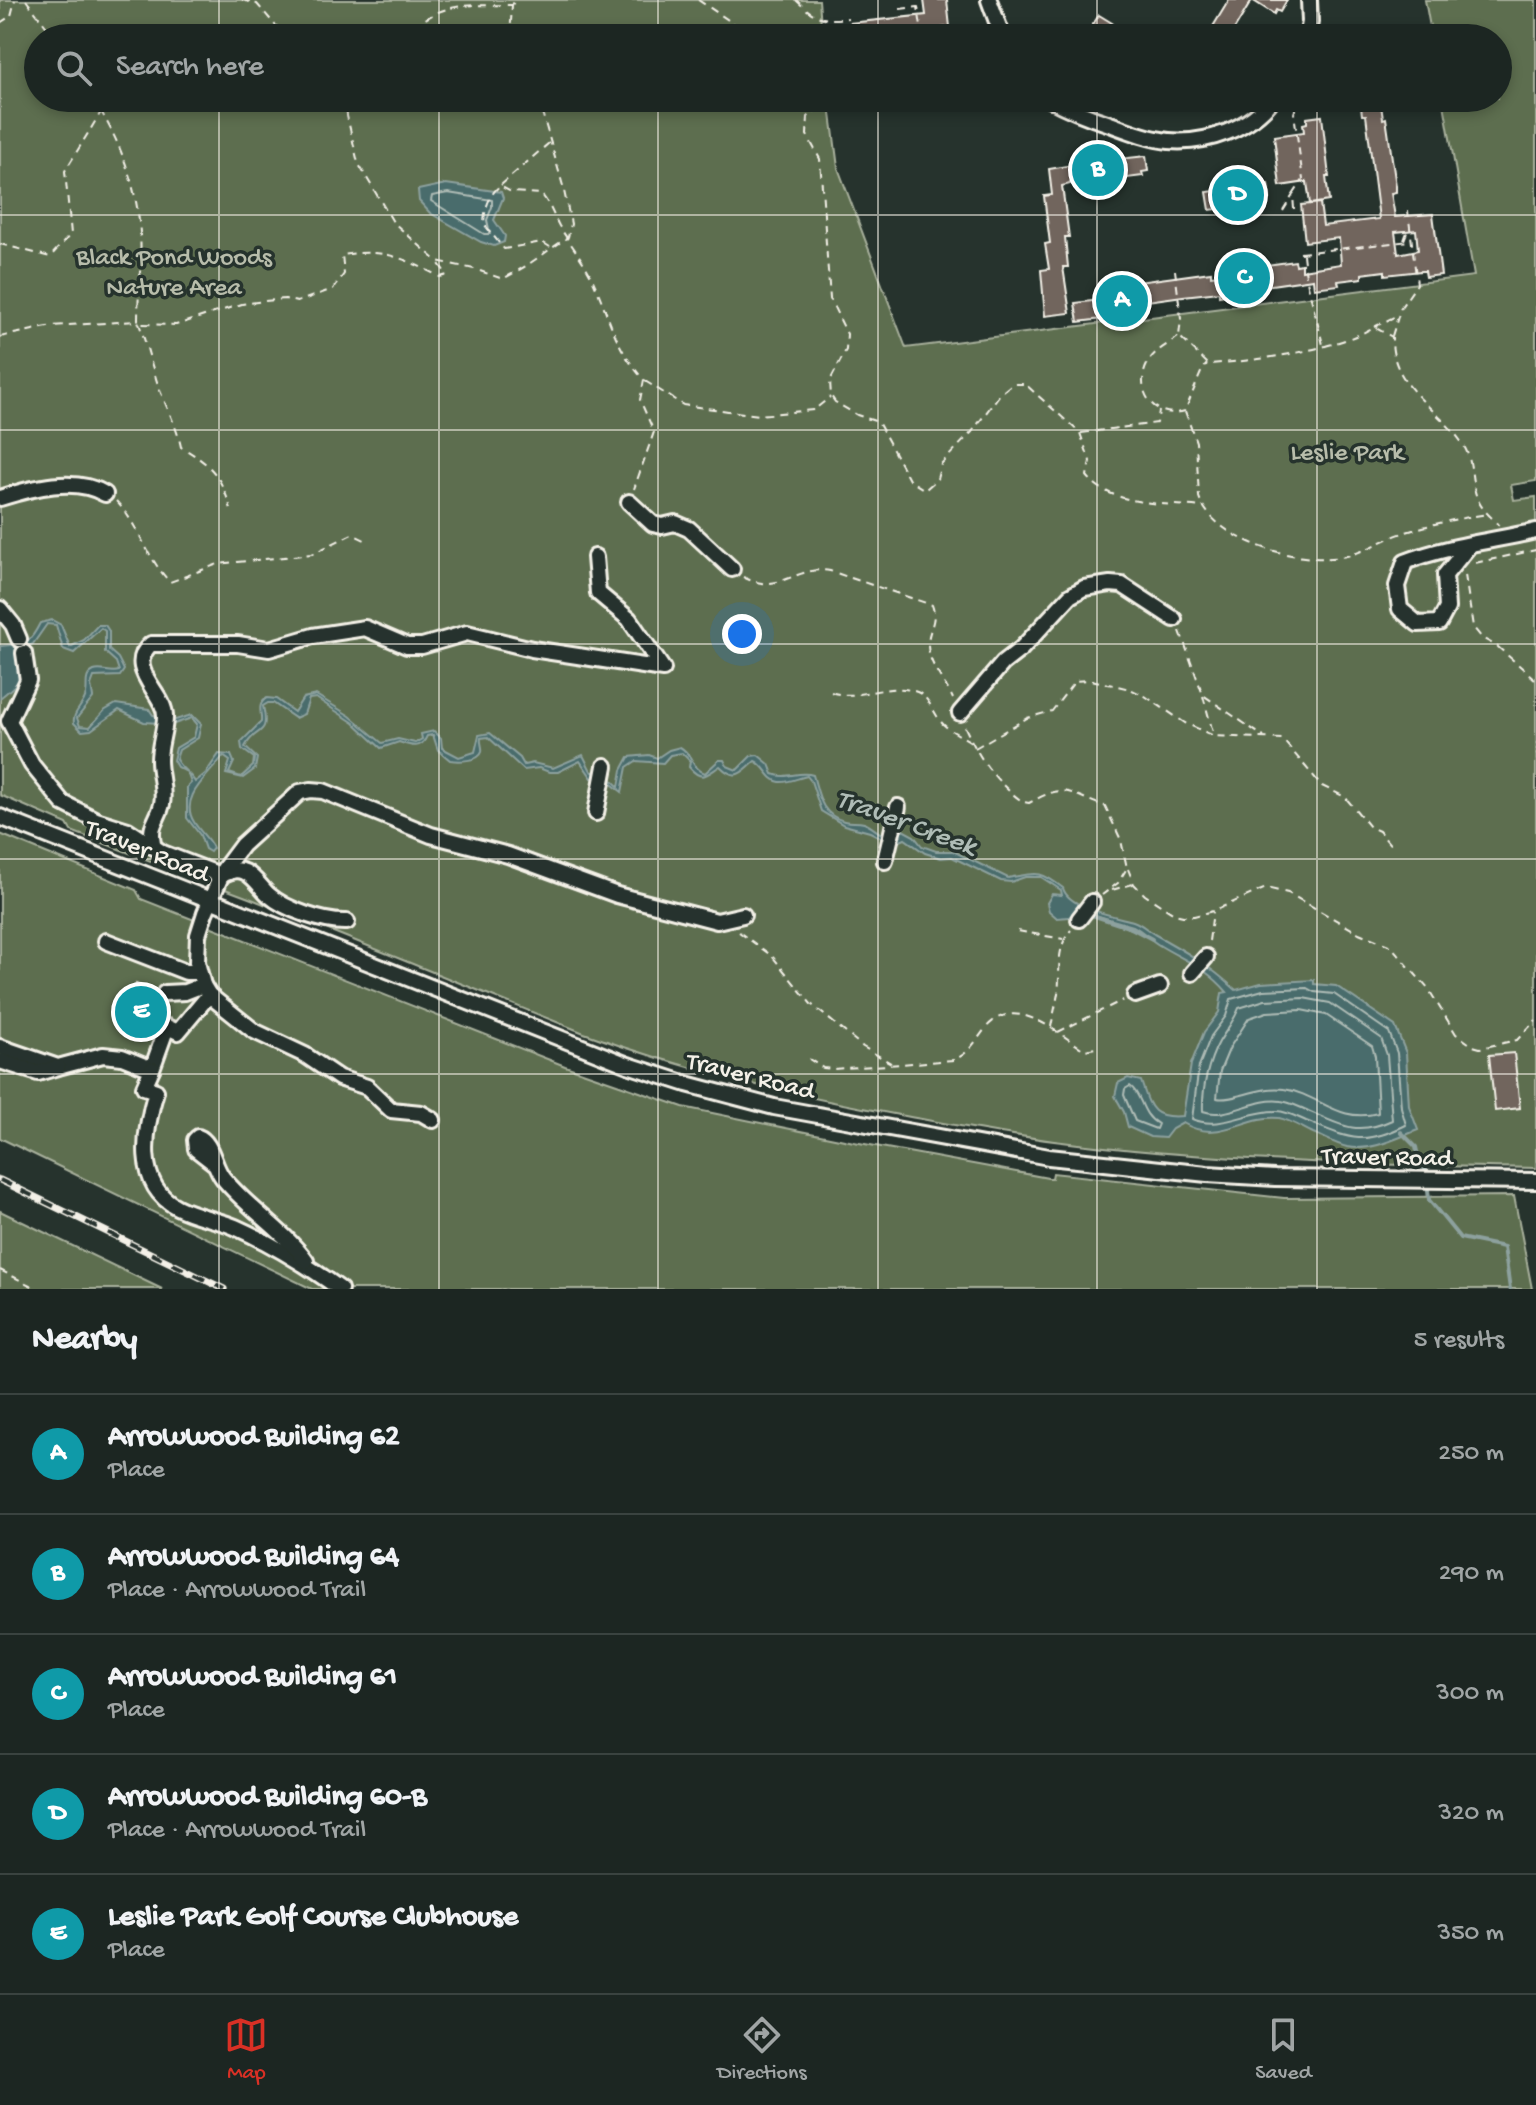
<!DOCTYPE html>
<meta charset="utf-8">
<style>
body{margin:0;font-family:"Gochi Hand",sans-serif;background:#29322f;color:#f1f3f6}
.you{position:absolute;left:742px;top:634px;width:28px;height:28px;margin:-20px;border:6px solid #fff;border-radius:50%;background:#1a73e8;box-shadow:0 0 0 12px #1a73e833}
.badge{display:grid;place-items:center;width:52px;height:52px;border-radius:50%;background:#d93025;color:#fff;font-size:26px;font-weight:700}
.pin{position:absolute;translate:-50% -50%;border:4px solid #fff;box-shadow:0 2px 8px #0006}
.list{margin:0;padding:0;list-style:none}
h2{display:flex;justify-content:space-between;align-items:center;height:104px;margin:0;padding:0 32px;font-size:34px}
h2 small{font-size:26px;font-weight:400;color:#a0a5a5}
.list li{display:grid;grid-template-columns:52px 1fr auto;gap:24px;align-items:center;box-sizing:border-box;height:120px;padding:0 32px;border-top:2px solid #3a4340}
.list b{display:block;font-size:30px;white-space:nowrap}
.list p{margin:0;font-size:26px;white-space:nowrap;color:#a0a5a5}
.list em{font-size:26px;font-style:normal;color:#a0a5a5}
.icon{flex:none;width:44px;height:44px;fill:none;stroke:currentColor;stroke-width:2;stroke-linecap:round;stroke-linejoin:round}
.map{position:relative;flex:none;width:1536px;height:1289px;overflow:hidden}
.search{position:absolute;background:#1c2622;box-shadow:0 4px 12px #0003;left:24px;right:24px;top:24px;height:88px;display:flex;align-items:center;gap:20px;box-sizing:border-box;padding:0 28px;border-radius:44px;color:#a0a5a5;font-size:30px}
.sheet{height:704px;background:#1c2622}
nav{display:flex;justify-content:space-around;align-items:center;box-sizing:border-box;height:112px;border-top:2px solid #3a4340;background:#1c2622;font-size:22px;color:#a0a5a5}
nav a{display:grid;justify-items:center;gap:4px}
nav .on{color:#d93025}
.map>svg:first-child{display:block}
</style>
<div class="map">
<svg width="1536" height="1289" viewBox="0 0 1536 1289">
<rect width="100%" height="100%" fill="#26332d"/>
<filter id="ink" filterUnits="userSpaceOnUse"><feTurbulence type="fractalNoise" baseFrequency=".0125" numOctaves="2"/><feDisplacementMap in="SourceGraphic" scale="16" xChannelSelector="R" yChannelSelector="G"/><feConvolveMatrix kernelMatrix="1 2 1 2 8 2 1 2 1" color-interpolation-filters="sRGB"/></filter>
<g filter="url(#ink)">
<!-- green -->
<g fill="#5d6e50" stroke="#a8b09c" stroke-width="2">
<path d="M0,0H819L822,38H38V98H829L838,168L906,348L1474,276L1443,98H1498V38H1432L1425,0H1536V481L1511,485L1514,500L1536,497V1168C1375,1165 1214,1162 1054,1141C1002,1134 950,1124 899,1115C791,1095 687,1071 584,1033L249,898L71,831L67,824L0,795Z"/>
<path d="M0,834L136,890L141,899L565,1066L683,1107L854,1142L1048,1178H1052L1053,1173L1284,1198L1514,1196L1532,1289H312L0,1138Z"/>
<path d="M0,1211L162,1289H0Z"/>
</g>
<!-- water -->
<g fill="#486c6c" stroke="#8da19e" stroke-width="2">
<path d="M446,184L501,192L503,198L494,220L505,236L504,242L494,246L481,242L430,213L419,201L418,190Z"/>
<path d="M52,620L61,625L70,647L84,640L98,625H105L109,631V650L118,658L124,670L120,676L94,677L91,685L93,698L77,718L80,726L90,727L104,711L116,704L149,709L153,715L172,721L192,715L201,724L198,738L179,750L176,759C179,767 189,772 195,782L205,774L219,754L231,755L234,762L229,773L241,777L253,766L254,758L242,749L241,742L261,722C262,712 256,705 267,698L276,699L294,712L303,698L316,695L350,716L382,743L398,739L415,743L422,739L421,734L434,731L441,738L442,748L459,757L475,752L479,735L490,733L520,758L524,765L533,763L553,768L583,755L591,771L612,780L619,787L622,770L629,757L649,755L657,758L669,750L680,747C693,754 692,769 705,773L719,760H724L727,766L737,770L751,756L758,755L769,764L773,774C787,780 799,770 813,775C819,795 820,814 844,821C851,823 857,821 864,823C875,827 880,837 893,837L901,829L914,836L922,846L936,851H953L1008,878C1037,873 1038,869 1063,888C1068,908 1115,916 1133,921C1142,924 1146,929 1154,934C1185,951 1209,965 1236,990L1261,983L1314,980V984L1336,986L1395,1026L1406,1053L1409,1106L1418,1130C1397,1138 1370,1152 1347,1147C1335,1144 1324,1137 1313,1133C1302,1128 1290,1120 1279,1118C1245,1114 1219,1145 1183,1123L1172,1129L1165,1138L1150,1137L1128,1127L1124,1112L1115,1096L1118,1083L1128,1078L1141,1081C1150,1107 1151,1119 1183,1116L1191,1064L1204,1032L1219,1012L1222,993L1227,992C1206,967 1185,961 1159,945C1149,939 1143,931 1133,926L1078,910L1069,917L1057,918L1049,911L1047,903L1052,894L1062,895L1061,890L1041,877H1025L1011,882L1001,881L952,857L941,858L925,853L905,839L894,844L870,832L844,825L821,811L811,781L807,776C798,778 788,783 780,782C769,781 766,766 755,761C742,771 737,783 720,766C706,775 702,782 689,767L690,761L682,753L670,755L663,763L636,761L627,767L622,792L609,782L592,778L580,761L558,772H549L539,768L524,770L488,737L481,738C480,743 483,747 482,752C479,762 457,761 450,760L438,750L433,735L427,736C421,750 411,746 399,742L381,748L354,723L316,698L309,699L304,714L295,718L273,703H268L263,706C270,739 256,725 245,747L257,758L255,769L243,778L226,774L230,761L223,756C210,775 178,797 194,822C200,832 209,839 213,848L210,852L205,849L200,835L187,818V787L191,783L187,772L177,767L173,760L176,748L194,737L197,724L192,718L174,724L144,722L119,710L91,730L82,731L74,723C72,712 84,706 86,694C88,686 83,676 94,671C102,668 111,674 119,671L116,662L105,652V631L101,628L74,653L63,649L56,625L47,624L33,644L18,651C21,683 24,678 0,698V646C25,643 28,647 40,623Z"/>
</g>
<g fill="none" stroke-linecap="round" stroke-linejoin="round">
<!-- shore -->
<g stroke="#afbcb6" stroke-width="2">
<path d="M448,193L492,200V207L487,220L490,234H484L431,201L432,196Z"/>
<path d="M1307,988L1314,992L1334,994L1389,1032L1397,1053L1401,1107L1406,1125C1362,1147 1348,1138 1306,1121C1297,1117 1286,1111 1277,1111C1248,1110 1221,1131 1192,1119L1199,1066L1211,1036L1226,1016L1231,999L1263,990Z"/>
<path d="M1303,998L1330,1003L1381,1038L1387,1055L1392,1120C1355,1137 1338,1124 1304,1109C1297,1106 1289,1102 1281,1101C1255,1097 1227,1120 1203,1111C1202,1089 1208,1062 1219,1042C1226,1030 1234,1021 1239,1008L1265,1000Z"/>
<path d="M1301,1010L1326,1015L1372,1046L1375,1056L1378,1113C1338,1124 1319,1094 1284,1089C1261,1085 1231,1102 1217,1098L1220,1071L1230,1047L1249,1018L1267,1012Z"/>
<path d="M1130,1086C1143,1095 1140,1114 1158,1124L1156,1129L1135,1121L1124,1095L1125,1089Z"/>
</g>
<!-- stream -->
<g stroke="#8da19e" stroke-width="4">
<path d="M1086,913L1131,928L1152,939"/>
<path d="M1401,1132L1416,1147L1419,1162L1426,1170L1429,1200L1460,1238L1504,1247L1510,1289"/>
</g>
</g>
<!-- building -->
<g fill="#71655d" stroke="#f4f1e8" stroke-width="2" fill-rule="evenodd">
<path d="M924,0H947L950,27L912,31V38H851L850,23L926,15Z"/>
<path d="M1229,0H1287L1280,12L1276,10L1274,14L1252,0L1229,38H1206Z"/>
<path d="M1099,15L1112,23L1109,27L1127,38H1084Z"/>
<path d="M1360,98H1380L1383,119L1386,118L1396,186V192L1391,193L1395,217L1433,214L1441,275L1426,277L1425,271H1421L1385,275V271L1362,274V278L1338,281L1339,285L1314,288L1313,279L1243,289L1244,292L1219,296V292L1183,296L1125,304V307L1102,311V319L1078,322L1075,303L1100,300L1099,290L1123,287V284L1211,272V276L1246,272V269L1259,266L1295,261L1296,265L1302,264V270L1341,264L1339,238L1305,242L1301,205L1320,203L1323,226L1379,219L1366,115H1362ZM1416,230L1418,250L1398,254L1395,232Z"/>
<path d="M1322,116L1329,177H1326L1329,201L1310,204L1307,182L1280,186L1274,136L1304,132L1303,124L1307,123V118Z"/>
<path d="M1109,156L1110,160L1146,156L1148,171L1142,172L1143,176L1112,180L1111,176L1070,182V184L1062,186L1069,237H1065L1068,267H1063L1070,313L1045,316L1041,270L1049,269L1045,244L1050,243L1044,196L1052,195L1049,169L1073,165L1072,161Z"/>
<path d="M1268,184L1270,199H1264L1265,203L1210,210L1207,192Z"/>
<path d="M136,984L155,991L160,1001L146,1040L118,1030Z"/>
<path d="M1514,1053L1520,1108L1495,1111L1489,1055Z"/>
</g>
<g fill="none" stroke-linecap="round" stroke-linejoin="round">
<!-- minor casing -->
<g stroke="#f4f1e8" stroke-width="20">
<g id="minor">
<path d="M989,0L1003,38"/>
<path d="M1307,38L1310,22L1309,0"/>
<path d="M1048,98C1068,109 1088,117 1110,124C1129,131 1149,139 1169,141C1207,144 1250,129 1273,98"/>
<path d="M0,498C32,488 75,476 105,494"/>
<path d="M629,502L653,524L662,526L675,523L689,529L732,569"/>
<path d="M1468,547L1445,575L1447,608L1439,623L1418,624L1400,609L1397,586L1405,562C1446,546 1492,541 1536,531"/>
<path d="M0,609L13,625L19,639"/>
<path d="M24,653L28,680L9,721L32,765L63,803L96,820L128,830L163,853L215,873L219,880"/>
<path d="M960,713L1003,663L1021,649L1070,596L1084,588L1110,584L1122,585L1174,619"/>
<path d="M596,813L605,766"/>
<path d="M0,817L628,1065L687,1084L774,1107L1049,1157L1207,1174L1275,1178L1536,1181"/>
<path d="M153,844C149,822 158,822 162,804C165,789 159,775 159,760C159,745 165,731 165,717C166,693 123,669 151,644H238L269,649L313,636L365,628L407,646H422L467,633L532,649L663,669L629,619L598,593L595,557"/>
<path d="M885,861L898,807"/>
<path d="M221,876C229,871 237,868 245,872C255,877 261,888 269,895C286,910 325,923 347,922"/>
<path d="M1079,919L1092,902"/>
<path d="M106,941L186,972H198"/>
<path d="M1192,973L1206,957"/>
<path d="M165,993L185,992L203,985"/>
<path d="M1135,995L1160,986"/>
<path d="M0,1047L58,1067L103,1055L122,1057L152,1069L167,1027L178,1032L209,995"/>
<path d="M0,1061L38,1073L58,1067"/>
<path d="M152,1069L144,1087L156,1091C145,1129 134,1185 177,1207C196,1217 217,1219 235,1227C273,1244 307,1265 340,1289"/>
<path d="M433,1120L421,1113L391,1110L367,1087L339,1078L305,1055L254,1031L209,995L203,985L197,962L198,935L205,913L224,869L242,845L300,792L311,790L323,791L431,835L508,855L617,895L717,921L743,915"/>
<path d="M214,1163L196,1149L195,1140L198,1137C212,1142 213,1166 223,1178C248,1209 282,1228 306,1261"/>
</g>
</g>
<!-- path -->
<g stroke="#f4f1e8" stroke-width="2" stroke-dasharray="8 6" stroke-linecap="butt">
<path d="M26,0L55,38"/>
<path d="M242,0L257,4L276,26L299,38"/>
<path d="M698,0L745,31V38"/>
<path d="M796,0C815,18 822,21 848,18"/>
<path d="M900,9L918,7L921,27"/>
<path d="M0,23L11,16L15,0"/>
<path d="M407,38V34C442,0 465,6 512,5"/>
<path d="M510,38L512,5L515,0"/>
<path d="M93,98C119,139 137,184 140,233C142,262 138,292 138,321L142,324L176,325L242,304L265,301L285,299L297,302L333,289L344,274L342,255C384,248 404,258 440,277L447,275L437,261L474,269L503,279L526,266L568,237L571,224L563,186L538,98"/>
<path d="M346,98L347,116L358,163L393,222L436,260"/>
<path d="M812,98L820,101V106L808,117L807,135L820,159L830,299L847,334L846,350L830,381L831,396L835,402L857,415L878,422L909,480L925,490L937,479L941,464L972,432L1000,394L1012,384H1025L1080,433L1090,461L1087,476C1112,507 1167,503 1203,507"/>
<path d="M501,185L549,143"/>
<path d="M1294,209L1293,195L1303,180L1294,113L1299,98"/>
<path d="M1283,211L1293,195"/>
<path d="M1404,240L1409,227"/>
<path d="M0,244L50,257L71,234L65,171L101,112"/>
<path d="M550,247L542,242L504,249L484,224C484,211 489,194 500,186L511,192L541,194C550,204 553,215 559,226C569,242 581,257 590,274C610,315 612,344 644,380L640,400L654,432L634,489"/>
<path d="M1300,253L1410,241"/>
<path d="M1303,254C1306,286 1316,314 1323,345"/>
<path d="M1175,270L1181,319L1179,336L1208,364C1255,361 1333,351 1374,327L1392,337C1391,388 1437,406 1462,443C1475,461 1469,483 1479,502C1483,511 1493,518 1499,526"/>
<path d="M1374,327L1396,316"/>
<path d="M1392,336L1401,307L1417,284L1408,211"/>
<path d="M0,337L52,326L138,321C145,339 149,357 155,375C162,401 175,419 181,447C212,465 220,475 231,509"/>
<path d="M1178,337C1169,344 1154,351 1149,361C1132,388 1153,421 1185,411L1202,370L1207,364"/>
<path d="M645,381L683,405L759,415L814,410L830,397"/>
<path d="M1185,411L1196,442L1199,497C1214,542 1303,566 1346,556C1365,552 1384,539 1403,533C1430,524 1460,518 1488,514"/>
<path d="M1081,433L1157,423L1159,411"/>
<path d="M116,501C139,525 147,559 170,582L218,564L312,554L352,534L367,541"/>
<path d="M1475,563L1536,550"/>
<path d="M1465,575L1473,627L1482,638L1498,647L1536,680"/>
<path d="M743,577C781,596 794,565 830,571L932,605C938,620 928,630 928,644C928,665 945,681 953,699"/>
<path d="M1180,631L1203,695L1264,737"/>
<path d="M831,692C859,702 887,681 917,692C930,697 934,716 944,725C952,732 962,736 971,742"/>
<path d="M1203,696L1214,736"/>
<path d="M965,727C979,758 994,781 1023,802L1029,803C1069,781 1066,794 1105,806L1121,840L1127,868L1118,883L1102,895"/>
<path d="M975,748L1027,718L1052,711L1075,681L1091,680L1130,689L1145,696L1185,723L1214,736L1282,739L1322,786L1345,797L1370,827L1379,831L1392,847"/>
<path d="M1128,869L1134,884L1145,895L1174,914L1183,916H1194L1213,911L1266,888L1288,893L1359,933L1391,946L1429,990L1456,1034L1473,1046L1480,1048L1517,1040L1536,1020"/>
<path d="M1112,890L1133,884"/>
<path d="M1018,931L1063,939"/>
<path d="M739,932L772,956L811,1004L863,1047L891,1063"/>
<path d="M1209,941L1213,912"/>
<path d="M1051,1027C1053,1016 1056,1005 1058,993C1061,970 1055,949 1071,930"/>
<path d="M1058,1032L1123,1000"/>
<path d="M809,1059L823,1068L833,1069L954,1060C968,1054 976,1041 985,1029C1015,992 1057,1034 1085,1050L1096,1048"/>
<path d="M0,1270L38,1289"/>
</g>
<!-- minor -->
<use href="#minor" stroke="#26332d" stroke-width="14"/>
<!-- rail casing -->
<g stroke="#f4f1e8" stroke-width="7">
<path id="rail" d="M0,1180L224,1289"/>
</g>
<!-- rail -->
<use href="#rail" stroke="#26332d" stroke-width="4" stroke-dasharray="12" stroke-linecap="butt"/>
</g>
</g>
<!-- grid -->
<path fill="none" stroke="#f4f1e8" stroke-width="2" stroke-opacity="0.55" d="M219,0V38M439,0V38M658,0V38M878,0V38M1097,0V38M1317,0V38M219,98V1289M439,98V1289M658,98V1289M878,98V1289M1097,98V1289M1317,98V1289M0,215H1536M0,430H1536M0,644H1536M0,859H1536M0,1074H1536"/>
<g text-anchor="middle" stroke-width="7" stroke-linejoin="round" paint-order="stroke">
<!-- park labels -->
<g font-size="26" fill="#b8bdab" stroke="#26332d">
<text x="174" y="264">Black Pond Woods<tspan x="174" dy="30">Nature Area</tspan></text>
<text x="1347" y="459">Leslie Park</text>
</g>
<!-- street labels -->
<g font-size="26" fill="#f4f1e8" stroke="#26332d">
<text transform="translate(148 849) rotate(22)" y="9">Traver Road</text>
<text transform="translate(751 1074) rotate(14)" y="9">Traver Road</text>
<text transform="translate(1387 1155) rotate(1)" y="9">Traver Road</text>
</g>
<!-- water labels -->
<g font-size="28" font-style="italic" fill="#afbcb6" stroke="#26332d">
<text transform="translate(907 820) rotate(20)" y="10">Traver Creek</text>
</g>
</g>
</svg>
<div class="you"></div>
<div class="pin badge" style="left:1122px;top:301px;background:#0f9aa8">A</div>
<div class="pin badge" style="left:1098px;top:170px;background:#0f9aa8">B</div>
<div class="pin badge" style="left:1244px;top:278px;background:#0f9aa8">C</div>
<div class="pin badge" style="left:1238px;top:195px;background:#0f9aa8">D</div>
<div class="pin badge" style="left:141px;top:1012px;background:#0f9aa8">E</div>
<div class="search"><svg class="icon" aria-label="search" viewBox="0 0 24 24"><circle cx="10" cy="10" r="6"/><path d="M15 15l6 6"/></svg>Search here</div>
</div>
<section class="sheet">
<h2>Nearby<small>5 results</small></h2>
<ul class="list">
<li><span class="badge" style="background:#0f9aa8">A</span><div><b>Arrowwood Building 62</b><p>Place</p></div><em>250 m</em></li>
<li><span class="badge" style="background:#0f9aa8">B</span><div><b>Arrowwood Building 64</b><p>Place · Arrowwood Trail</p></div><em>290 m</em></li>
<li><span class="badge" style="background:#0f9aa8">C</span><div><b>Arrowwood Building 61</b><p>Place</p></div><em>300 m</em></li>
<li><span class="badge" style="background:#0f9aa8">D</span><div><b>Arrowwood Building 60-B</b><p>Place · Arrowwood Trail</p></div><em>320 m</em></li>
<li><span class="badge" style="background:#0f9aa8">E</span><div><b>Leslie Park Golf Course Clubhouse</b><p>Place</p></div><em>350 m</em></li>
</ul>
</section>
<nav>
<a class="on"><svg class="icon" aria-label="map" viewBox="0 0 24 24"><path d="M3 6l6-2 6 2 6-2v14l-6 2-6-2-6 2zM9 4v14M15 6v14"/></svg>Map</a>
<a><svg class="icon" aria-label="directions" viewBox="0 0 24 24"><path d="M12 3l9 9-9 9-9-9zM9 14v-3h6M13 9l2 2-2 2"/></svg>Directions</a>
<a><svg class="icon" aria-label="saved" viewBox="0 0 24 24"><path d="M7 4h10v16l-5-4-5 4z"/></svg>Saved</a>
</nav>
